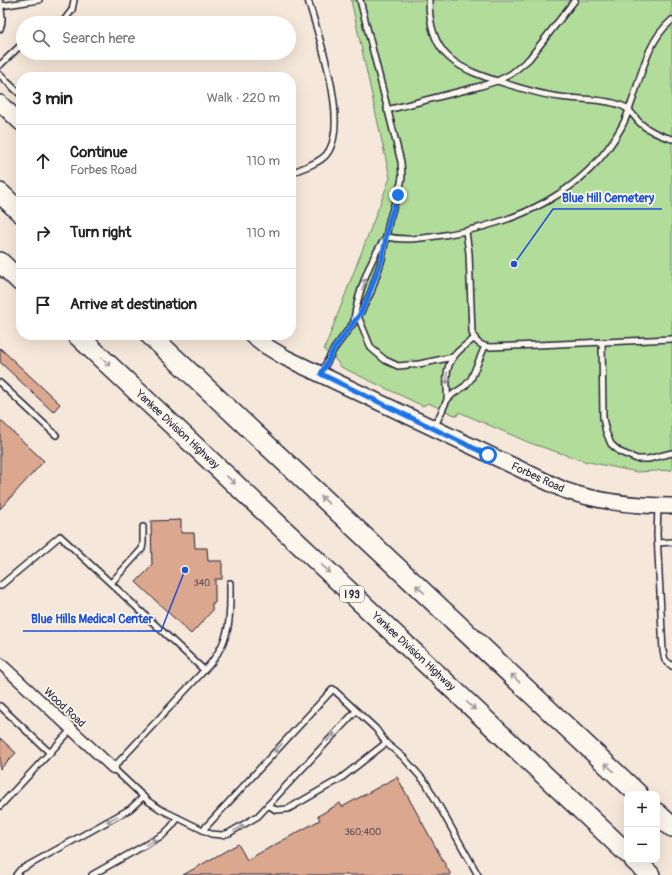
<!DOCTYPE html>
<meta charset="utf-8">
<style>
body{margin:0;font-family:Pangolin,sans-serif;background:#f6f6f6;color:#222}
.controls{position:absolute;right:12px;bottom:12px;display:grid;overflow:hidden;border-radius:8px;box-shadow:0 4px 16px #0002}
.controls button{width:36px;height:36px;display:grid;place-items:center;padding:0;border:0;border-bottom:1px solid #e0e0e0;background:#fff;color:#222;font:20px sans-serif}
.stop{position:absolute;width:12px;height:12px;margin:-9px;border:3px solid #1a73e8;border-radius:50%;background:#fff}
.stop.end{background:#1a73e8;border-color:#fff;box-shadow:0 1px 4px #0008}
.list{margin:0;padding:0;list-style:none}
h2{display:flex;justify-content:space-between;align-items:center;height:52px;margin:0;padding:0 16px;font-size:17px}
h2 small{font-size:13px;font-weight:400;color:#767676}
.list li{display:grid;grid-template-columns:26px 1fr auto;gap:12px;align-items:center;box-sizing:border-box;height:72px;padding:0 16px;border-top:1px solid #e0e0e0}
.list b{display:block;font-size:15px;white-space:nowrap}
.list p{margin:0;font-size:13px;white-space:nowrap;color:#767676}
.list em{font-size:13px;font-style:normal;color:#767676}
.icon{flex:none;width:22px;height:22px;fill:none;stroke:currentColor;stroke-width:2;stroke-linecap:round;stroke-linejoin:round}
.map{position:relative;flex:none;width:672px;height:875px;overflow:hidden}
.search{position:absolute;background:#fff;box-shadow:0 4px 16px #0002;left:16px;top:16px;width:280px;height:44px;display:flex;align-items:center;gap:10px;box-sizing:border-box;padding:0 14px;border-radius:22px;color:#767676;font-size:15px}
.panel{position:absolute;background:#fff;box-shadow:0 4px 16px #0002;left:16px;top:72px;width:280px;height:268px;border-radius:16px}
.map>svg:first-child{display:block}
</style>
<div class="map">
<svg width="672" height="875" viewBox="0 0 672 875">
<rect width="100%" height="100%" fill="#f5e7d9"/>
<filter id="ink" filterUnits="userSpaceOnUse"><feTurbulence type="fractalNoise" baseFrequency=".025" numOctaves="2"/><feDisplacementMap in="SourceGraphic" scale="8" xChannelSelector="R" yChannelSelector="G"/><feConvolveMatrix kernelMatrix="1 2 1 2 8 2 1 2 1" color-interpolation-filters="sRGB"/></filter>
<g filter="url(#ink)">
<!-- green -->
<path fill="#b2dc9a" stroke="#6a7f6a" d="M351,0H672V470L637,472L584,461L530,443L459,412L457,416L428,403L423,406L341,367L335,359L324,350L390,178Z"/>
<!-- building -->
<g fill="#dba78f" stroke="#22223b">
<path d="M0,348L60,404L53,412L0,362Z"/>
<path d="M0,420L44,461L0,509Z"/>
<path d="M181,520V533H194L195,548H207L208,561H222V579H215V603H212V611L191,634L136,582L152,566L151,521Z"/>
<path d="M0,738L16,753L0,769Z"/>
<path d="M397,777L451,875H183L238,844L247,860L320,820L318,816L340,803L342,807Z"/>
</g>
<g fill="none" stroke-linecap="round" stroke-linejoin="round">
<!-- lane casing -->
<g stroke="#22223b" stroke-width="8">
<g id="lane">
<path d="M429,0C429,58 458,69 507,84C524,89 542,95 560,97C579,100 602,98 620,105C630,108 633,116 640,123C649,131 661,136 672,139"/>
<path d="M0,2C1,11 4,21 0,29"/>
<path d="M0,6L39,0"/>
<path d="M62,23L72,10L74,0"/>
<path d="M0,65L23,43"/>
<path d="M0,75L21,95"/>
<path d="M387,110L481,86L497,81L511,74L529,59L575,0"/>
<path d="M291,173C302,168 318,164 326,155C351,126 318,34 308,0"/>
<path d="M466,232L469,253L472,332C474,341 480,346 490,347L672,339"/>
<path d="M387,237C406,241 424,238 444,235C514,224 585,194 621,128C640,94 640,47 672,20"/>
<path d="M358,316L371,348L385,360L398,366L419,364L453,357"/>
<path d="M354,319C358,294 370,257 386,238"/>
<path d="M602,342L603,418L606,432L611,444L620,452L637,459H648L672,453"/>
<path d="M321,373L334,349L360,314L371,292L382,259L389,221L401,183L402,176L401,162L360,0"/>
<path d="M0,383L56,435"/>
<path d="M447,399C448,391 446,384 447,376C447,358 461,348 475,338"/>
<path d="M434,428L447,400L453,394L465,386L471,379L485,346"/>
<path d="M658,507L657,534L663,651L665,660L672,666"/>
<path d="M658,543L672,542"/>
<path d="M111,583L142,549L143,543V527"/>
<path d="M230,583C230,617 232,635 211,663L113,768L148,801L160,809L211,834L222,835L229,833L258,816L356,711"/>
<path d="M0,586L60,536L204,670"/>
<path d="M0,706L50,753"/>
<path d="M268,805L276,810L288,809L340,779L386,743"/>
<path d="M0,806L71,730"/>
<path d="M203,830L333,689L376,729L386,743L403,757L426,783L478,875"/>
<path d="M16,875L20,870L130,809L143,797"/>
<path d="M92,875L163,835L171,827L178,818"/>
</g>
</g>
<!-- street casing -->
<g stroke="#22223b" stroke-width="13">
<path id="street" d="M0,663L113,768"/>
</g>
<!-- secondary casing -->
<g stroke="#22223b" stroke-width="18">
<g id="secondary">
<path d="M0,103L21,123"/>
<path d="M252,335L266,346L286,358L564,490C598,502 636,506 672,506"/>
</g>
</g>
<!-- highway casing -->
<g stroke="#22223b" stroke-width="22">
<g id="highway">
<path d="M0,193L21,213"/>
<path d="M0,262L21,282"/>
<path d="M77,335L627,853"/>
<path d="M150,335L638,794"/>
<path d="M657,813L672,827"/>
<path d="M634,860L650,875"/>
</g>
</g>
<!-- lane -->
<use href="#lane" stroke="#fbf7ec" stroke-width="5"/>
<!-- street -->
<use href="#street" stroke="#fbf7ec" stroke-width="10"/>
<!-- secondary -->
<use href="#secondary" stroke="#fbf7ec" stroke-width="15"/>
<!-- highway -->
<use href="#highway" stroke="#fbf7ec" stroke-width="19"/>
</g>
<!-- one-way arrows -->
<defs><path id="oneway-shaft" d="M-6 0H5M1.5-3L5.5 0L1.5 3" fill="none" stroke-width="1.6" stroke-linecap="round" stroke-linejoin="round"/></defs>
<g stroke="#99979c">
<use href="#oneway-shaft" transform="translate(364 284) rotate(-69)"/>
<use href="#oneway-shaft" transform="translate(106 362) rotate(43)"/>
<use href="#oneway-shaft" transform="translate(447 378) rotate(91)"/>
<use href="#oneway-shaft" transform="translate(231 480) rotate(43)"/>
<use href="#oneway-shaft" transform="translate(325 500) rotate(-137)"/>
<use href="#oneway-shaft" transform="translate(326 569) rotate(43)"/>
<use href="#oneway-shaft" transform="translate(420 589) rotate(-137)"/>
<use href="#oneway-shaft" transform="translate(515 678) rotate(-137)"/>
<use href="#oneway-shaft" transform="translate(471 706) rotate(43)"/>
<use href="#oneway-shaft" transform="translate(331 737) rotate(-47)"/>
<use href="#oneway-shaft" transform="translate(278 748) rotate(133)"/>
<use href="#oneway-shaft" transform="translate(609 767) rotate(-137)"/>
<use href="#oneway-shaft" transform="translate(112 819) rotate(151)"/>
<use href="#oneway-shaft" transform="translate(239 828) rotate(-29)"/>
<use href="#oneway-shaft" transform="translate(151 842) rotate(-29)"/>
</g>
</g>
<g fill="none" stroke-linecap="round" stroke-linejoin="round" filter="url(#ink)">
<!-- route -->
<path stroke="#1a73e8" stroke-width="5" d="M398,195L389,221L382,259L367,300L360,314L334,349L321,374L488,455"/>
</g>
<g text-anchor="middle" stroke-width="3.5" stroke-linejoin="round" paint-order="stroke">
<!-- number labels -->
<g font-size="9" fill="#504350">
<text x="202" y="586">340</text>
<text x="363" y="835">360;400</text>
</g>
<!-- shield labels -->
<rect fill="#fbf7ec" stroke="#636270" stroke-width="1" x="340" y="586" width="24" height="16" rx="3"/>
<g font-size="10" font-weight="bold" fill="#22223b">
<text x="352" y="598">I 93</text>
</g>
<!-- street labels -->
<g font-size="11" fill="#22223b" stroke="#fbf7ec">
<text transform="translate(178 429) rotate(43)" y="4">Yankee Division Highway</text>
<text transform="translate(538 477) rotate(25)" y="4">Forbes Road</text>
<text transform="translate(414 651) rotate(43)" y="4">Yankee Division Highway</text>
<text transform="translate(65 707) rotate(43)" y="4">Wood Road</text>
</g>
</g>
<!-- callouts -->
<path fill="none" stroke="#1d4ed8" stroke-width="1.5" d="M514 264L553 209H662M185 570L161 631H23"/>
<g fill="#1d4ed8" stroke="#fbf7ec" stroke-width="1.5">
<circle cx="514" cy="264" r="4"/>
<circle cx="185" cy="570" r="4"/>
</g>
<g font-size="12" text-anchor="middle" font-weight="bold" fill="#1d4ed8" stroke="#fbf7ec" stroke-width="3.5" stroke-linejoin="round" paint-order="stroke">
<text x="608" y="202">Blue Hill Cemetery</text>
<text x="92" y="623">Blue Hills Medical Center</text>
</g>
</svg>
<div class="controls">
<button>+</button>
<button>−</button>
</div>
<div class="stop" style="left:488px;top:455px"></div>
<div class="stop end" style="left:398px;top:195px"></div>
<div class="search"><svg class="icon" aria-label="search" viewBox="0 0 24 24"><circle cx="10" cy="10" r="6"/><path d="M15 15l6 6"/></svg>Search here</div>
<section class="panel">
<h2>3 min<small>Walk · 220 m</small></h2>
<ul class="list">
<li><svg class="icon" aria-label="ahead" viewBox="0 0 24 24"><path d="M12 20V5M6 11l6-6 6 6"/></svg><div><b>Continue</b><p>Forbes Road</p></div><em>110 m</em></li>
<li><svg class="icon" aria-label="right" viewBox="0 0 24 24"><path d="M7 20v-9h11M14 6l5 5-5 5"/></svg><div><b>Turn right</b></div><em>110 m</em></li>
<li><svg class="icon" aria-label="arrive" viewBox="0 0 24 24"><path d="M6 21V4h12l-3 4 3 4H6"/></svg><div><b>Arrive at destination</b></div></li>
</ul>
</section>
</div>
